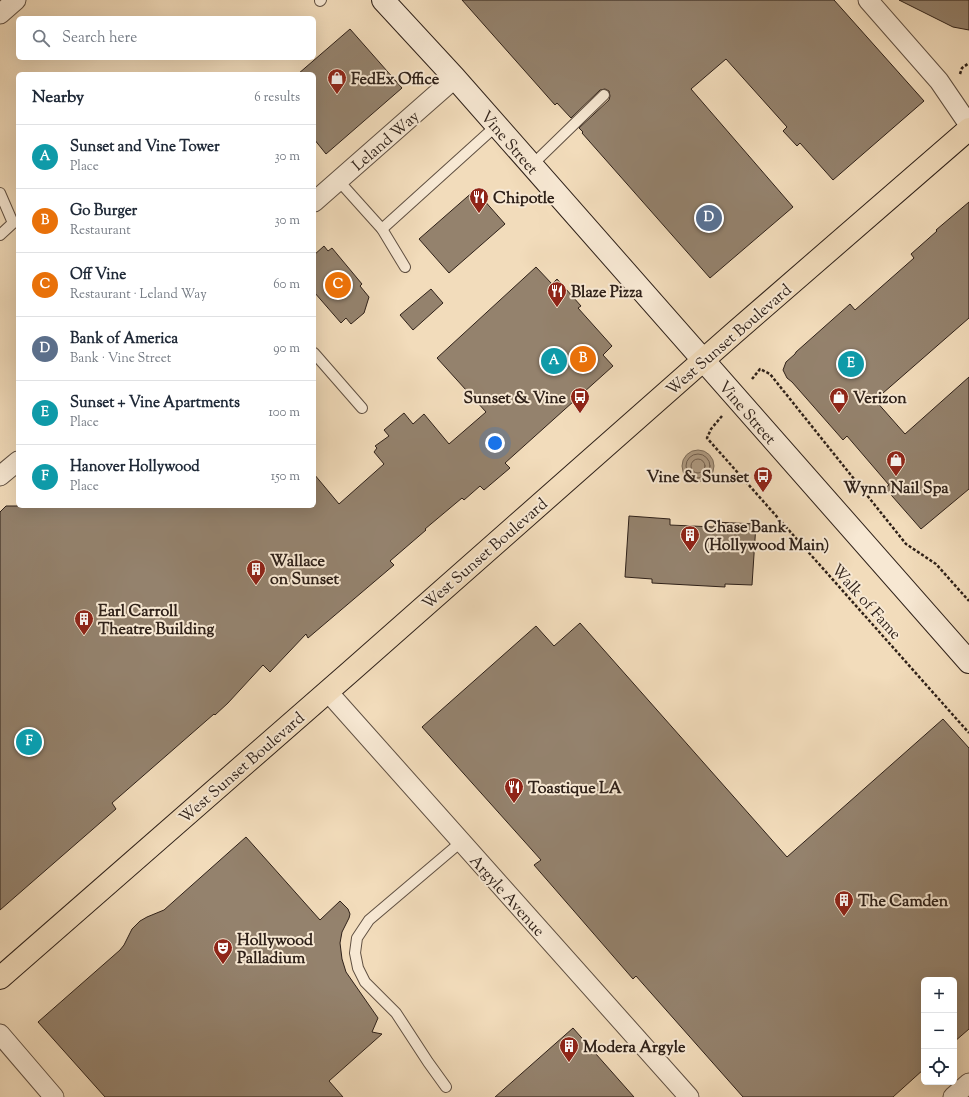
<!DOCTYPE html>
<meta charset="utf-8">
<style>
body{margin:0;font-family:"Sorts Mill Goudy",serif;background:#f6f6f7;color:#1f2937}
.controls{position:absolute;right:12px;bottom:12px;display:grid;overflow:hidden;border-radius:6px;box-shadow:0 4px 16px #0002}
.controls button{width:36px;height:36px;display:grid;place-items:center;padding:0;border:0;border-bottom:1px solid #e0e1e3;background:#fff;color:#1f2937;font:20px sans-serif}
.you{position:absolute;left:495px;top:443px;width:14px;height:14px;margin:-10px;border:3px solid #fff;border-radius:50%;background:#1a73e8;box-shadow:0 0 0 6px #1a73e833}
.badge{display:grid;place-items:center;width:26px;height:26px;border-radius:50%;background:#8f2418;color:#fff;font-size:13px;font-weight:700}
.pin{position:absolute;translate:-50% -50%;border:2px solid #fff;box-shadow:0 1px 4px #0006}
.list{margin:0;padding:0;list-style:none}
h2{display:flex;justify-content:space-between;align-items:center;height:52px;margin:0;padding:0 16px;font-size:17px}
h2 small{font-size:13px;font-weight:400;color:#747a83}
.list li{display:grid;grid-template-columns:26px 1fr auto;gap:12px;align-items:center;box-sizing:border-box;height:64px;padding:0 16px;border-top:1px solid #e0e1e3}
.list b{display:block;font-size:15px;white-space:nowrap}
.list p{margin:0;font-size:13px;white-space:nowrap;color:#747a83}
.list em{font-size:13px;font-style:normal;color:#747a83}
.icon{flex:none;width:22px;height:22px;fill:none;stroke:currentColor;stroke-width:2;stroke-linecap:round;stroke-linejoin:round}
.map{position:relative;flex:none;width:969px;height:1097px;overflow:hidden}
.search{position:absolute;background:#fff;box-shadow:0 4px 16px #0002;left:16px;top:16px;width:300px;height:44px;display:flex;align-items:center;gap:10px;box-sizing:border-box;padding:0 14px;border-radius:6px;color:#747a83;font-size:15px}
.panel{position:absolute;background:#fff;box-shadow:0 4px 16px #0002;left:16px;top:72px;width:300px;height:436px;border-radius:6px}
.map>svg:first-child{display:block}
</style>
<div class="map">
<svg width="969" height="1097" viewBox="0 0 969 1097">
<rect width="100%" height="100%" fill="#f2dcbb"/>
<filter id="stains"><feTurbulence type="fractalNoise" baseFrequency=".005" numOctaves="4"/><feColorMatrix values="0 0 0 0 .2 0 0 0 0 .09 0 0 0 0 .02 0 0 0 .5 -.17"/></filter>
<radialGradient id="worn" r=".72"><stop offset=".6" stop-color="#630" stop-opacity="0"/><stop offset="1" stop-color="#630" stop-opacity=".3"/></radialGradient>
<!-- water -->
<circle fill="#b09c84" stroke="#7c6b59" cx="698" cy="466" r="16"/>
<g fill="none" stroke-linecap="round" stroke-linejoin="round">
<!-- shore -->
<g stroke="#705e4e" stroke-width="1">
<circle cx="698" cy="466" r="12"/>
<circle cx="698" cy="466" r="7"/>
</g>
</g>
<!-- building -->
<g fill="#94826d" stroke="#2f2119">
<path d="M462,0H834L924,101L833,180L800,143L797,146L783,131L787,127L726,59L691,89L793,207L710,278L582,133L583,132L579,128L609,100L610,96L609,91L605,89L600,90L571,118L557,103L555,105Z"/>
<path d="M899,0H969V30L953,27Z"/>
<path d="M350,29L402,88L326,154L314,139V74H298Z"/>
<path d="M475,190L505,224L449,273L419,239Z"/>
<path d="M969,202V318L875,400L905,434L969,377V489L921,529L885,488L889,485L847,436L843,440L792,382L787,378L783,370L786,362L795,354L796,352L850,304L855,310L914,258L911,254L937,231L936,230Z"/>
<path d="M324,246L328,251L332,248L362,284L360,286L369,297L364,313L351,324L346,318L341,323L314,292V255Z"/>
<path d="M536,267L552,284L557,279L581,306L578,308L612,346L603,355L613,366L505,463L510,468L484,490L480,486L464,500L462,498L425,529L426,530L390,561L394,565L308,638L306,634L270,672L263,665L228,703L215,715L214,714L112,803L116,809L0,910V512L6,506H314V474L339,504L384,464L374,452L377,448L375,446L389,436L384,430L404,413L413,424L424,414L449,444L486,412L437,358Z"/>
<path d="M431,289L443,303L413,330L400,315Z"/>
<path d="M629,516L670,519V525L714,527V522L756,524L752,585L725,584V587L652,583V579L625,577Z"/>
<path d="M580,623L787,857L943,719L969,748V1029L954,1042V980H924V1069L893,1097H743L636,976L633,979L534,865L541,860L422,727L536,626L554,646Z"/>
<path d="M246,837L320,920L340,901L348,909L350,914L349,918L342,932L340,943L342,959L346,972L378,1018L372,1032L382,1034L329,1081L343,1097H105L38,1022L120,950L124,945L132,929L140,921L147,917L164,910Z"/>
<path d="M573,1028L634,1097H495Z"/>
</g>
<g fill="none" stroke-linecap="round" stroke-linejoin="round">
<!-- lane casing -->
<g stroke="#605042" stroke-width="12">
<g id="lane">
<path d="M320,1L321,0"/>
<path d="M531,166L604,95"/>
<path d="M338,180L382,229L405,267"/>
<path d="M0,193L13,223L0,235"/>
<path d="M382,229L496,126"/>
<path d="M314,353L362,408"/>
<path d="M446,1087L428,1062L396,1013L365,982L358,968L355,953L357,938L369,920L461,842"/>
</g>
</g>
<!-- street casing -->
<g stroke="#605042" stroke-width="21">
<g id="street">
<path d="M868,0L939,81L969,125"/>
<path d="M0,14L16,0"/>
<path d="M314,202L455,78"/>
<path d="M0,476L18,461"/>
<path d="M328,692L689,1097"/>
<path d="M0,1034L54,1097"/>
<path d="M953,1097L969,1083"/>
</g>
</g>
<!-- secondary casing -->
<g stroke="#2f2119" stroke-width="24">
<path id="secondary" d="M383,0L455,78L969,662"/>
</g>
<!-- primary casing -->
<g stroke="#2f2119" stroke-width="24">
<path id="primary" d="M0,978L350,672L734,333L969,129"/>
</g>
<!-- path -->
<g stroke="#2f2119" stroke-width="2.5" stroke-dasharray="3 2" stroke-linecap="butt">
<path d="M960,74L962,68L969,63"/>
<path d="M752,379L760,369L770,374L906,544L936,564L969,601"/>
<path d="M722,416L711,429L707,438L969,733"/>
</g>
<!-- lane -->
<use href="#lane" stroke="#f7e8d3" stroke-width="10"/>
<!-- street -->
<use href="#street" stroke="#f7e8d3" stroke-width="19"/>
<!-- secondary -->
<use href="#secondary" stroke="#f7e8d3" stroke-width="22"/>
<!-- primary -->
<use href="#primary" stroke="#f2dcbb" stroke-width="22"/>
</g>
<!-- icons -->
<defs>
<g id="shop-pin" transform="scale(1)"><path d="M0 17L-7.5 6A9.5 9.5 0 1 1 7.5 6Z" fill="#8f2418" stroke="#f7e8d3"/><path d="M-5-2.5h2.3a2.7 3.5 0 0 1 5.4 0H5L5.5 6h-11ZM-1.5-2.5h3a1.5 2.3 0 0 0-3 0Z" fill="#fff"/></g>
<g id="restaurant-pin" transform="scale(1)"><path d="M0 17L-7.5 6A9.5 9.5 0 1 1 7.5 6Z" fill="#8f2418" stroke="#f7e8d3"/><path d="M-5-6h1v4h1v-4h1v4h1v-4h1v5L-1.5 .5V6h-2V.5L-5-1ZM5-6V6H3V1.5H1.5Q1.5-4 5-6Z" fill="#fff"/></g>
<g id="bus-pin" transform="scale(1)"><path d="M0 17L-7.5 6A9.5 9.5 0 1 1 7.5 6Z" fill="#8f2418" stroke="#f7e8d3"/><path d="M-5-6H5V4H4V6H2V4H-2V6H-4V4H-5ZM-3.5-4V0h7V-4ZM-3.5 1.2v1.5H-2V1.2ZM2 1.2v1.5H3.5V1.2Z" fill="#fff"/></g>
<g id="building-pin" transform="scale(1)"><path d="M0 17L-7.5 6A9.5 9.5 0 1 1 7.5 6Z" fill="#8f2418" stroke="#f7e8d3"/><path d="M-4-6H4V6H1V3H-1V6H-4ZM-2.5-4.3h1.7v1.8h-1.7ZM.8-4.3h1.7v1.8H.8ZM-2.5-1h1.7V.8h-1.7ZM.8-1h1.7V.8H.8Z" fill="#fff"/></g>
<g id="theatre-pin" transform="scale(1)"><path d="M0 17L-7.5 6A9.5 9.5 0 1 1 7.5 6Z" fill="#8f2418" stroke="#f7e8d3"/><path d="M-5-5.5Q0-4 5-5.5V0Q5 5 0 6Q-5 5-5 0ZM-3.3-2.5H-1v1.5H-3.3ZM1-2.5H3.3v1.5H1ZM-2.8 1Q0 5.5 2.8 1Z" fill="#fff"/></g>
</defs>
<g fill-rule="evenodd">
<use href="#shop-pin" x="337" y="78"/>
<use href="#restaurant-pin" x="479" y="197"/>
<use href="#restaurant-pin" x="557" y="291"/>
<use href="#bus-pin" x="580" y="397"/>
<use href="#shop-pin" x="839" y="397"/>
<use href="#shop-pin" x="896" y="460"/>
<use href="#bus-pin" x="763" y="476"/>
<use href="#building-pin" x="690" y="535"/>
<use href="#building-pin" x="256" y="569"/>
<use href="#building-pin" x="84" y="619"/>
<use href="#restaurant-pin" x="514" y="787"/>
<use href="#building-pin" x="844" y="900"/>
<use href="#theatre-pin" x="223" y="948"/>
<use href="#building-pin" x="569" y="1046"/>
</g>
<g text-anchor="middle" stroke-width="4" stroke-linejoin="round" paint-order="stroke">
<!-- poi labels -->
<g font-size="16" font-weight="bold" fill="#2f2119" stroke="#f7e8d3" text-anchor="start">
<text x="351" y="84">FedEx Office</text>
<text x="493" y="203">Chipotle</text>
<text x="571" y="297">Blaze Pizza</text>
<text x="566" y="403" text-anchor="end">Sunset &amp; Vine</text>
<text x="853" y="403">Verizon</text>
<text x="749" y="482" text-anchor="end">Vine &amp; Sunset</text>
<text x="896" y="493" text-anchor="middle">Wynn Nail Spa</text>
<text x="704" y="532">Chase Bank<tspan x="704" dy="18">(Hollywood Main)</tspan></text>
<text x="270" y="566">Wallace<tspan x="270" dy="18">on Sunset</tspan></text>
<text x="98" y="616">Earl Carroll<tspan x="98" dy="18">Theatre Building</tspan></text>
<text x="528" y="793">Toastique LA</text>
<text x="858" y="906">The Camden</text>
<text x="237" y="945">Hollywood<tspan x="237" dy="18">Palladium</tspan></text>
<text x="583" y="1052">Modera Argyle</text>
</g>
<!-- street labels -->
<g font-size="16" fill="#2f2119" stroke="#f7e8d3">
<text transform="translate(385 140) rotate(-41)" y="6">Leland Way</text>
<text transform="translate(510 142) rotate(49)" y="6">Vine Street</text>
<text transform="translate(728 339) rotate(-41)" y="6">West Sunset Boulevard</text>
<text transform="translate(748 412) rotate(49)" y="6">Vine Street</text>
<text transform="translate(484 553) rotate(-41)" y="6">West Sunset Boulevard</text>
<text transform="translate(867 601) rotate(48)" y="6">Walk of Fame</text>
<text transform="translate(241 767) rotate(-41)" y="6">West Sunset Boulevard</text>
<text transform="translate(508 895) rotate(48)" y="6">Argyle Avenue</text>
</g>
</g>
<rect width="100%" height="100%" filter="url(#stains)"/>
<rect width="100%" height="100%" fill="url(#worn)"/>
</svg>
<div class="controls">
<button>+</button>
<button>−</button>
<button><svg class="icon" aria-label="locate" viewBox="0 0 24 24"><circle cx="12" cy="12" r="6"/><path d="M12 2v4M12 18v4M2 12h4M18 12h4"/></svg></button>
</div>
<div class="you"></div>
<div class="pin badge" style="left:554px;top:361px;background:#0f9aa8">A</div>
<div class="pin badge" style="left:583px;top:359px;background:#e8710a">B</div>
<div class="pin badge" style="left:338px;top:285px;background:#e8710a">C</div>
<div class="pin badge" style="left:709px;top:218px;background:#5c6f8a">D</div>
<div class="pin badge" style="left:851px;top:364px;background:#0f9aa8">E</div>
<div class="pin badge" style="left:29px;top:742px;background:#0f9aa8">F</div>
<div class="search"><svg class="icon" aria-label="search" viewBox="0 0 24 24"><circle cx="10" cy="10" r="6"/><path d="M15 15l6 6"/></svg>Search here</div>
<section class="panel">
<h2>Nearby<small>6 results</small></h2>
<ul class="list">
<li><span class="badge" style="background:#0f9aa8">A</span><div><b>Sunset and Vine Tower</b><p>Place</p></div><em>30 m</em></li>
<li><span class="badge" style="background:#e8710a">B</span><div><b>Go Burger</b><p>Restaurant</p></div><em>30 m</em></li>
<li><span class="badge" style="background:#e8710a">C</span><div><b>Off Vine</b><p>Restaurant · Leland Way</p></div><em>60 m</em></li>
<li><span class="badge" style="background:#5c6f8a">D</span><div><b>Bank of America</b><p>Bank · Vine Street</p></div><em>90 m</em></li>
<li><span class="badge" style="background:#0f9aa8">E</span><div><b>Sunset + Vine Apartments</b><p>Place</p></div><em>100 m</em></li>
<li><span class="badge" style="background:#0f9aa8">F</span><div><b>Hanover Hollywood</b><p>Place</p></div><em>150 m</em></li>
</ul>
</section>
</div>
